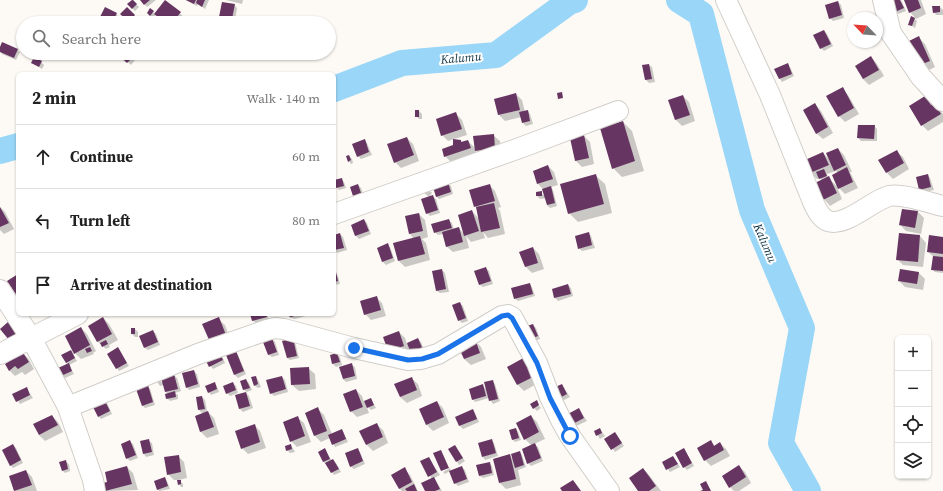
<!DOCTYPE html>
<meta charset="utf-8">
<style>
body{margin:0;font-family:"Source Serif 4",serif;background:#f2f2f2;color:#222}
.controls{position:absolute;right:12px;bottom:12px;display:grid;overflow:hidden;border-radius:6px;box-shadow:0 1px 3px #0004}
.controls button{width:36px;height:36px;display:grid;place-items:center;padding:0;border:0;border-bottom:1px solid #e0e0e0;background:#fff;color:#222;font:20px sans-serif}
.compass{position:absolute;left:847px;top:12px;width:36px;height:36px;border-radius:50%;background:#fff;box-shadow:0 1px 3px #0004;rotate:295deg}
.stop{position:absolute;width:12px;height:12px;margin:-9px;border:3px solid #1a73e8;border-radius:50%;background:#fff}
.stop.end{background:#1a73e8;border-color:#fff;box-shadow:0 1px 4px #0008}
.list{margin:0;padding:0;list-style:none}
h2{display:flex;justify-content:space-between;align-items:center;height:52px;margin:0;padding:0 16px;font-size:17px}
h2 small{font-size:13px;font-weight:400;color:#767676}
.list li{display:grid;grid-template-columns:26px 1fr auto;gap:12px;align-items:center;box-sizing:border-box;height:64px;padding:0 16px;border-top:1px solid #e0e0e0}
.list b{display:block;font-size:15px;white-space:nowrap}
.list em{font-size:13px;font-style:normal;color:#767676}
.icon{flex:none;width:22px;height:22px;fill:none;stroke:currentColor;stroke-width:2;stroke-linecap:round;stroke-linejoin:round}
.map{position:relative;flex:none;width:943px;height:491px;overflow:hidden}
.search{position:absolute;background:#fff;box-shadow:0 1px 3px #0004;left:16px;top:16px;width:320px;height:44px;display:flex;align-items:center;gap:10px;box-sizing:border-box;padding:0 14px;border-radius:22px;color:#767676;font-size:15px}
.panel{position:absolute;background:#fff;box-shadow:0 1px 3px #0004;left:16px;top:72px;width:320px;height:244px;border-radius:6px}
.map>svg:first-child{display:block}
</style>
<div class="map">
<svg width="943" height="491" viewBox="0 0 943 491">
<rect width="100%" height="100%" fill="#fdfaf5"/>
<!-- shadow -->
<g fill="#0003" fill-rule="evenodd">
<path d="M141,0H156L147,7Z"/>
<path d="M185,0H209L205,9L198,4L197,6Z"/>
<path d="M226,0H243L242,4Z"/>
<path d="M891,0H901L906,11L898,14L896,11Z"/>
<path d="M905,0H921L926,14L916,19L910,12Z"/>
<path d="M133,1L139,7L135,11L128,4Z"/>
<path d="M166,1L186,19L183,23H165L156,14L153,18L148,13L151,10L155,14Z"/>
<path d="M838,2L841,5L844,18L833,21L830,18Z"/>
<path d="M234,5L237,8L235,21L223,19L220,16Z"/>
<path d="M940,7L943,10V15H936L934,12Z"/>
<path d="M127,8L137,19L133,23H131L122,14Z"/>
<path d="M116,14L124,23H98Z"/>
<path d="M912,17L917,21L915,28L909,24Z"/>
<path d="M824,31L827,34L833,46L824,51L821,48Z"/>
<path d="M919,38L925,44L935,67L927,71L921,65Z"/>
<path d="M0,50H17L20,52L16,60L2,54Z"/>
<path d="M118,53H128L135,60L131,65Z"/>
<path d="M871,57L877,64L884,76L869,85L863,79L856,66Z"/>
<path d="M41,62L44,65L42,69L33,63Z"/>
<path d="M787,64L790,67L794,76L782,82L780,79Z"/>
<path d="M649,65L652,67L655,82L649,83L646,80L643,66Z"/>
<path d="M842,89L848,95L859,114L845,122L839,116Z"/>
<path d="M516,94L522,100L525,112L528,111L530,114L533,124L526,126L523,123L521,117L505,121L499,115L495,99Z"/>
<path d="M683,96L689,102L695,121L682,126L675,119Z"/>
<path d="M925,97L932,105L940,110L943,114V122L928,131L922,125L911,106Z"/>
<path d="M815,104L821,111L833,133L823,139L816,133Z"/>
<path d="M419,111L422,114V119H419L416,116Z"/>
<path d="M456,114L462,120L467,135L448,141L442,135Z"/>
<path d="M623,122L632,131L644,171L622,177L613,168Z"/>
<path d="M874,126L877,129V141H861L858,138Z"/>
<path d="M493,135L500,141L501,154L482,156L475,150L477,154L451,162L445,156L454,146L461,141L463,143L468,141L475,148Z"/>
<path d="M584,136L590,142L594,164L582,167L576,161L571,139Z"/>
<path d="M407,138L413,144L419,161L401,168L395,162Z"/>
<path d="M364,141L367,143L372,155L361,159L358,156Z"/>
<path d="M838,149L844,155L852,172H850L858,188L845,194L836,185L842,199L830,206L824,199L822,181L820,178L817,179L811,173L823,153L830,160ZM836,171L838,173V187L828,178L827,174Z"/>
<path d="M896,151L903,157L909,169L893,179L887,173Z"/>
<path d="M349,156L352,159L353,163L351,164L349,161Z"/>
<path d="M548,166L554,172L558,185L551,187L553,190L557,206L550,208L547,205L546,198L540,199L537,196L541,193L545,196L543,189L538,184Z"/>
<path d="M595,175L605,184L612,213L578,222L569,213Z"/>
<path d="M928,175L930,178L934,190L923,192L920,190Z"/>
<path d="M341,179L344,182L346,188L339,190L337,188Z"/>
<path d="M448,183L451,186L453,194L439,199L436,196Z"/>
<path d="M358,185L361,188L364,196L357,198L354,196Z"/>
<path d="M489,185L495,191L501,207L498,208L500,211L505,234L488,238L483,232L485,238L471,242L466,236L469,248L453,252L446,246L443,234L438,235L435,232L449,220L452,223L454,230L459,228L464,234L472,211L479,219L477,209L475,206Z"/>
<path d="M427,188L432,193L429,197L423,192Z"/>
<path d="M433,197L436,199L440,213L430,216L427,213Z"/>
<path d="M0,207L5,212L14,229L4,234L0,230Z"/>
<path d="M918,212L924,218L921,234L906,231L900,225Z"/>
<path d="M419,214L425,220L428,237L422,239L426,243L430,260L405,267L399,261L414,239L410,234Z"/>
<path d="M364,220L367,223L371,234L359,239L356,236L352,225Z"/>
<path d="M589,233L591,236L595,248L582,251L579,248Z"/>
<path d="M340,234L343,237L347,250L337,253L334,248V236Z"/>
<path d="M900,234L920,236L926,243L923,267L903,265L897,259Z"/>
<path d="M943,238V273L935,272L932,269L934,257L928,252Z"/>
<path d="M387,245L390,247L395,261L386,265L383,262L378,249Z"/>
<path d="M533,248L539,254L544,269L532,273L526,267L521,252Z"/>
<path d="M486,268L489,271L493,284L483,287L480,285Z"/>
<path d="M442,270L445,273L449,292L440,293L437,291Z"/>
<path d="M901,270L919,273L925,279L923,290L905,287L899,281Z"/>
<path d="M334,273L338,276L340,284L334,285Z"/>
<path d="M529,284L532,287L535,296L518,301L515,299Z"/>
<path d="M568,285L571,288L573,296L558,301L555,298L553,289Z"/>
<path d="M376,297L382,303L386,316L371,320L365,314Z"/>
<path d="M460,303L463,306L468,321L462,323L459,320Z"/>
<path d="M251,314H267L269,320L256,323L253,321Z"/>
<path d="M287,314H308L306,316L295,319L290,318Z"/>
<path d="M103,318L109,324L118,340L109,345L110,347L106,349L98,342L89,326Z"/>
<path d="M218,319L225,325L231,341L204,325Z"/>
<path d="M533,325L536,328L540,339L532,342Z"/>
<path d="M81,328L87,334L96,351L93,353L94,354L81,359L75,353Z"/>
<path d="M135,329L138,332V337H135L132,334Z"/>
<path d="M153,331L156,334L160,345L148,350L145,348Z"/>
<path d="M399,332L405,338L407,344L418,339L421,342L426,355L395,357Z"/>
<path d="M272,339L275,342L279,355L272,357L269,355Z"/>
<path d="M475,341L481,347L486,359L471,365L464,359L460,346Z"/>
<path d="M284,342H295L299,358L290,360L287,358Z"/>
<path d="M118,349L129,366L119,371L117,368Z"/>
<path d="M71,351L77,361L69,365L74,374L65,378L62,375L68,365L66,363Z"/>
<path d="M21,352L28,358L34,369L25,375L22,372L15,376L9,370Z"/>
<path d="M236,352L238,355L246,374L238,378L235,375L227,356Z"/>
<path d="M337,354L340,357L342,365L336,367L333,364L331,356Z"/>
<path d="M222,356L225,363L213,369L206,360Z"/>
<path d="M527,357L542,381L524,391L518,385Z"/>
<path d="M352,365L355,367L357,379L346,382L343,379Z"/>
<path d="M308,368L315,374L316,389L299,391L292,385Z"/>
<path d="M194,371L197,374L200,387L189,390L187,387Z"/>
<path d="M174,375L177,378L181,391L175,393L178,395V399L170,401L167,398L168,394L166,392L164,385L160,386L156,380H159L164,384Z"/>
<path d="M256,377L258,380L261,387L258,388L255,386Z"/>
<path d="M282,377L285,380L288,392L274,396L271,393Z"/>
<path d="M411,378L418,384L422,396L407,403L400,397Z"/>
<path d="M246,380L249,383L252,390L247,392L244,390Z"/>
<path d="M492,381L495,384L500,401L493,404L489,398L475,402L473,399L483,386L487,390Z"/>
<path d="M233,383L236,386L238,393L230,396L227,393Z"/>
<path d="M215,384L217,386L219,392L211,395L209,392Z"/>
<path d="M562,385L570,397L560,402Z"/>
<path d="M147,387L150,389L155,405L145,408L142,405Z"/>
<path d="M26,388L33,398L20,404L14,395Z"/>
<path d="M356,390L362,396L364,402L371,399L376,408L371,410L366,405L369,413L357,417L351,411Z"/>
<path d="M246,393L249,396L253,408L243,412L240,409L236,396Z"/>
<path d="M202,397L205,400L207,411L214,418L219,434L207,438L201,432L196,416L203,414L199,410Z"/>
<path d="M104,400L107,403L112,414L101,419L99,417Z"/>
<path d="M437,402L443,408L449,423L433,431L426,424Z"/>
<path d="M536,402L541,408L537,411L534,408Z"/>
<path d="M317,408L324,415L332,434L342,430L344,433L348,442L335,447L330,438L321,442L315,436L306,413Z"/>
<path d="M579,409L587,421L574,427L572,425Z"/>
<path d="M472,410L475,413L479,422L463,429L460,426L456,417Z"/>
<path d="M52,416L58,422L63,432L45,441L39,435Z"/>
<path d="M531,416L537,422L545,439L534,444L538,447L543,461L531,466L528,463L532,446L525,439Z"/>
<path d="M297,417L304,423L311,442L297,447L291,441Z"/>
<path d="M376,424L383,430L388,443L373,451L367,445L361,432Z"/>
<path d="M254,425L260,431L266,448L248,454L242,448Z"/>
<path d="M515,429L518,431L521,440L515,442L512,439Z"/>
<path d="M600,429L605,436L600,439L595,431Z"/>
<path d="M615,433L624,446L615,452L606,439Z"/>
<path d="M491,440L494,443L498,456L485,460L483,457Z"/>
<path d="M149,441L152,443L154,455L146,457L144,454Z"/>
<path d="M130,442L133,444L138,458L130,461L127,458Z"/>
<path d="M711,442L715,446L720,443L726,449L730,456L711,466L705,460Z"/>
<path d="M13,445L16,448L23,463L13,468L10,465Z"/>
<path d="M291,445L295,452L290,453L287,450Z"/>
<path d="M455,446L465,461L459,465L449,449Z"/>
<path d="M357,449L360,452L365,464L354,469L351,467L346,454Z"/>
<path d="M684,449L694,466L687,470L684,467Z"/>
<path d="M325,450L332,461L333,460L336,463L341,472L334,475L323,461Z"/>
<path d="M520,452L522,455L526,467L518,470L521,485L506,489L500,483L494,459L509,455L514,460Z"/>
<path d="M178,456L184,462L187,478L179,480L183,484V487H181L179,484L178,480H174L168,474Z"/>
<path d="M673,457L680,467L670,472L663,462Z"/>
<path d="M429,458L440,475L434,478L442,491H426L432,479L422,462Z"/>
<path d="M66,462L69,464L70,471L65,473L62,470Z"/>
<path d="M489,463L492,466L494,475L483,478L480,476Z"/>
<path d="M739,466L745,472L751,483L739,491H734L730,487Z"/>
<path d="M127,467L133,473L138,490L106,491L104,483L109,482Z"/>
<path d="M462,467L465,470L469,482L458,486L455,483L450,471L445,474L443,472L450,468L451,471Z"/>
<path d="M404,469L410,475L418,491H402L399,488Z"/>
<path d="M643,469L649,475L661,491H640Z"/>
<path d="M26,471L32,477L37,491H15L10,477Z"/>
<path d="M165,478L167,481L170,489L159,491L158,489Z"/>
</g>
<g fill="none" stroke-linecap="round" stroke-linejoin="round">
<!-- river -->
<g stroke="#9ad6f7" stroke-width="26">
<path d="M679,0L701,14L752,210L802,328L781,443L808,491"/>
<path d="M334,89L402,63L496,55L569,2L575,0"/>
<path d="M0,151L18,146"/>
</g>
</g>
<!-- building -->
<g fill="#673562">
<path d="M132,0H133L137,4L132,9L127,4Z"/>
<path d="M140,0H150L144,5Z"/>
<path d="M165,0L181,12L172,23H165L154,14Z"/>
<path d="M186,0H196L194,4Z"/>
<path d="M197,0H205L202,7L196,3Z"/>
<path d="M890,0H900L904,8L895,12Z"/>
<path d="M904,0H918L921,8L909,13Z"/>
<path d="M838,1L842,15L829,19L825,5Z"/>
<path d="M222,2L235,4L232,19L219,17Z"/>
<path d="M932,6H940V12L933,13Z"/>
<path d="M105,7L117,13L112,23H97Z"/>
<path d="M127,7L135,15L129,22L120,14Z"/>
<path d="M150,8L154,11L150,16L147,13Z"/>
<path d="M117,16L125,23H113Z"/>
<path d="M911,16L915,18L912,26L908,25Z"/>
<path d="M824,30L831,44L820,49L813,35Z"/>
<path d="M919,36L930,61L920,65L909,41Z"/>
<path d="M2,42L18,49L14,58L0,52V47Z"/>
<path d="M116,53H129L133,57L127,63Z"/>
<path d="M871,56L879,70L863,79L855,66Z"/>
<path d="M34,57L42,61L39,67L31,63Z"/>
<path d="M788,63L792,74L779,79L774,69Z"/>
<path d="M649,64L652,79L645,80L642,65Z"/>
<path d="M843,87L854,108L838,117L826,96Z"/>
<path d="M562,92L563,98L558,99L557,93Z"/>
<path d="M516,93L520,110L498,115L494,99Z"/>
<path d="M683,95L690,115L675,120L668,100Z"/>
<path d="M925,96L931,105L934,102L941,114L921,126L909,106Z"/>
<path d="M815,103L828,127L816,134L803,110Z"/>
<rect x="415" y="110" width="4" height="7"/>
<path d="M528,110L530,121L522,123L519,112Z"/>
<path d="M456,112L462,129L441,136L436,119Z"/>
<path d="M623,121L635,161L612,169L600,128Z"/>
<path d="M858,125H875L874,139L857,138Z"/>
<path d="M494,134L495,148L475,151L473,136Z"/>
<path d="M584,135L589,158L575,161L570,138Z"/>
<path d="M407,137L414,155L394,163L387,144Z"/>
<path d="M365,139L369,152L357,157L352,144Z"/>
<path d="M453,139L461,140V142L468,140L471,148L444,157L442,149L453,145Z"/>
<path d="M838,148L846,165L834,171L826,153Z"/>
<path d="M897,150L904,163L886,173L878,160Z"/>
<path d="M823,152L829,165L810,173L805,160Z"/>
<path d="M349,155L351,160L348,162L346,156Z"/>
<path d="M548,165L553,179L537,184L533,171Z"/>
<path d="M847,167L853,182L838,189L832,175Z"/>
<path d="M824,169L827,176L819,179L816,172Z"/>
<path d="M596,174L604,204L568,214L560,184Z"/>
<path d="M928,174L931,187L919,190L916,177Z"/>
<path d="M829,176L837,193L823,200L815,183Z"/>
<path d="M342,178L344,186L336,188L334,180Z"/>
<path d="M448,182L451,192L436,197L433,187Z"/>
<path d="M358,184L361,193L353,196L350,187Z"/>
<path d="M490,184L495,201L474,207L469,190Z"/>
<path d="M551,186L555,203L547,205L542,189Z"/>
<path d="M542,191V196H536V192Z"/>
<path d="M433,195L438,210L426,214L421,199Z"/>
<path d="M494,203L500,228L481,232L476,207Z"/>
<path d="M0,207L9,223L0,227Z"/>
<path d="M902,209L918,211L915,228L899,225Z"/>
<path d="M472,210L479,231L464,236L458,215Z"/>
<path d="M419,213L423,231L409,234L405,216Z"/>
<path d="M364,219L369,231L355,236L351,225Z"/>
<path d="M449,219L452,228L434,233L431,224Z"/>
<path d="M459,227L463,242L446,247L442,232Z"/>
<path d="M589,232L592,245L578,249L575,236Z"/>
<path d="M340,233L344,248L334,250V235Z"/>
<path d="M899,233L920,235L918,262L896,260Z"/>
<path d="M929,235L943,237V254L927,252Z"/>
<path d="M420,236L425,254L398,261L393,243Z"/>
<path d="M388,243L393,258L382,262L377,248Z"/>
<path d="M533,247L538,263L525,267L519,252Z"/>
<path d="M933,256L943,257V271L931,270Z"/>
<path d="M486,267L491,281L479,285L474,271Z"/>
<path d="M442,269L446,289L436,291L432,271Z"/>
<path d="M900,269L919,272L917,284L898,281Z"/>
<path d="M334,272H336L338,281L334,282Z"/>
<path d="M18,274V295L17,296L7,281Z"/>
<path d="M530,283L533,294L514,299L511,288Z"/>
<path d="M568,284L571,294L554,298L552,289Z"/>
<path d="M377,296L381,310L364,315L360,301Z"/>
<path d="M460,302L466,318L458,321L452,305Z"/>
<path d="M250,314H266L267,317L252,321Z"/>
<path d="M284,314H302L291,317Z"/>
<path d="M103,317L112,334L97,342L88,326Z"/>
<path d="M219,317L226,335L210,342L202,324Z"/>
<path d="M8,322L17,333L9,340L0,329Z"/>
<path d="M533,324L538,336L528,340L524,327Z"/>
<path d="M81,327L90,345L74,354L65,336Z"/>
<rect x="131" y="328" width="4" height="6"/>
<path d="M153,330L158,342L144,348L139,336Z"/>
<path d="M399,331L404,346L388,351L383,337Z"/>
<path d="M272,338L277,352L268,355L263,342Z"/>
<path d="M293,338L297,356L287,358L282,341Z"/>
<path d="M418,338L424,352L412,356L407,343Z"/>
<path d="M475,339L480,353L464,359L458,346Z"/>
<path d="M106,340L108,344L102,347L100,343Z"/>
<path d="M90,347L92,351L87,353L85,349Z"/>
<path d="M118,347L127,363L116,369L107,354Z"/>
<path d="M71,350L75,358L66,363L61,355Z"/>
<path d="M22,351L29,362L18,369L15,366L9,371L5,364L11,360L10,358Z"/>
<path d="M236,351L244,371L234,375L226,355Z"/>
<path d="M219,352L223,360L209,367L205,359Z"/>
<path d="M337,353L340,362L332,364L330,355Z"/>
<path d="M527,356L537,375L517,385L507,367Z"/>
<path d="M69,363L72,371L61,376L58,368Z"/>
<path d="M352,363L355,376L343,379L339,367Z"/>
<path d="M309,367L310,384L291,385L290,368Z"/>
<path d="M194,370L198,384L186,388L182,373Z"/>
<path d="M174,374L178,389L165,392L161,378Z"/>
<path d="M256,376L258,384L254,386L251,377Z"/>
<path d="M282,376L286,389L270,394L266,380Z"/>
<path d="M412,377L417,390L400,397L394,384Z"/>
<path d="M246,379L250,388L243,390L240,381Z"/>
<path d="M493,380L498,399L489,401L484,382Z"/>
<path d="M215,382L217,389L208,393L205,386Z"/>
<path d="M233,382L236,390L226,394L223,386Z"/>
<path d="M483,384L486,396L472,400L469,389Z"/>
<path d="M562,384L567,394L556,400L551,389Z"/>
<path d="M148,385L153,402L142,406L136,389Z"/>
<path d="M27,387L30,395L16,402L12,394Z"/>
<path d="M356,389L363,407L350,412L343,394Z"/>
<path d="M175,391L176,397L166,399L165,394Z"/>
<path d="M246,392L250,406L239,409L235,395Z"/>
<path d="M202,396L205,409L198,410L196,397Z"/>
<path d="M371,398L374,405L367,408L364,401Z"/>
<path d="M104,399L110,411L98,417L92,405Z"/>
<path d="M537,400L539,405L533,409L530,404Z"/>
<path d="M437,401L444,417L426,425L419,409Z"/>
<path d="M318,407L327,431L314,436L305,413Z"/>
<path d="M579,408L584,418L571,425L566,415Z"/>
<path d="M473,409L477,419L459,426L455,417Z"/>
<path d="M208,411L214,427L200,432L195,416Z"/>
<path d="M52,415L58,425L39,435L33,424Z"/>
<path d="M531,415L539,432L524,440L516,423Z"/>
<path d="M298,416L305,436L290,442L283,422Z"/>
<path d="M377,423L383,437L366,445L359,431Z"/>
<path d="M255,424L260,442L241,449L235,431Z"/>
<path d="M516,428L519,438L512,440L509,430Z"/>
<path d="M600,428L602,433L596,436L594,431Z"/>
<path d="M342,429L346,439L332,445L328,435Z"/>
<path d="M615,432L622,443L611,450L604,439Z"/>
<path d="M149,439L152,452L143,454L140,441Z"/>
<path d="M492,439L496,453L482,457L478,443Z"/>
<path d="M130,440L136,455L126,459L121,444Z"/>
<path d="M711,440L714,446L720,442L724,450L704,461L697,448Z"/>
<path d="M535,443L541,458L527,464L522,449Z"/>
<path d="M13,444L21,460L10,466L2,450Z"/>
<path d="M291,444L292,449L286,451L285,446Z"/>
<path d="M455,445L463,458L456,462L448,449Z"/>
<path d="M325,448L330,459L323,462L318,452Z"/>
<path d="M358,448L363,461L350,467L345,453Z"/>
<path d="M684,448L692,463L683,468L675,453Z"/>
<path d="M441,450L449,468L441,471L433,453Z"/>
<path d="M520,451L524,465L515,468L511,454Z"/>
<path d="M510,454L516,479L499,483L493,459Z"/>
<path d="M179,455L181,472L167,475L164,457Z"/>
<path d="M673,456L678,464L666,470L662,462Z"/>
<path d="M429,457L437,472L428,477L420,461Z"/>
<path d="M333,459L339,469L331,473L325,463Z"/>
<path d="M66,460L68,469L62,471L59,462Z"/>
<path d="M490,462L492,473L479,476L476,465Z"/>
<path d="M739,465L746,477L729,488L722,476Z"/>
<path d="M127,466L132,484L105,491L103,483L107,482L105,472Z"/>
<path d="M462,466L467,479L454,484L449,471Z"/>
<path d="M405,467L412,482L399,489L391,475Z"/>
<path d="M643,468L656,486L649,491H638L629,478Z"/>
<path d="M26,470L32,485L14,491L9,476Z"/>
<path d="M165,477L168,486L157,490L154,481Z"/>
<path d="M434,477L440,489L435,491H425L421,483Z"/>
<path d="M177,480H181V484L178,485Z"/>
<path d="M573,480L581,491H562L560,488Z"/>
<path d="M706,481L711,491H700L703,490L700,484Z"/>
<path d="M414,484L417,491H407L405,489Z"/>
</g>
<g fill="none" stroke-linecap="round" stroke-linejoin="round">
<!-- minor casing -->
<g stroke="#d1cec9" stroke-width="22">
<g id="minor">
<path d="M726,0L770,95L813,202C816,208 820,218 828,221C846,227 871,201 889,196C903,193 929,203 943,206"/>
<path d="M883,0L891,33L921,77L943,101"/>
<path d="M334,214L525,146L618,111"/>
<path d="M0,290L31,338L68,407L93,480L95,491"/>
<path d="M0,354L78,314"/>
<path d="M68,407L198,354L267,330L275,328L284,329L354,348L408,360L421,359L438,354L502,316L508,315L512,317L537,363L550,397L561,420L570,436L609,491"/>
</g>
</g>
<!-- minor -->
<use href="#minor" stroke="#fff" stroke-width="20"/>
</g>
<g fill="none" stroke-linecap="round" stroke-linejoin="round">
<!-- route -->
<path stroke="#1a73e8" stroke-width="5" d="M354,348L408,360L422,359L438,354L502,316L508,315L512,318L537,363L550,398L570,436"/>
</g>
<g text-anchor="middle" stroke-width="4" stroke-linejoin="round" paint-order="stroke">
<!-- water labels -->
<g font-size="12" font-style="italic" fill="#0c3041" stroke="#fff">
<text transform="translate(461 58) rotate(-5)" y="4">Kalumu</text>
<text transform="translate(765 243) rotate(67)" y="4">Kalumu</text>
</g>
</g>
</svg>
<div class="controls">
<button>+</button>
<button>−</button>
<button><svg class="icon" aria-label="locate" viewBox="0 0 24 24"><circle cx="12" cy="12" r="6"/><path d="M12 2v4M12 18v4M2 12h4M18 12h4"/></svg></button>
<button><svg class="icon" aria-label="layers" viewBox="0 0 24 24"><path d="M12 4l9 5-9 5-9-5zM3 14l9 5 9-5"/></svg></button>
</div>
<svg class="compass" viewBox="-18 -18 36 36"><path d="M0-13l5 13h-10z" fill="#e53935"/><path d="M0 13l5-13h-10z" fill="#767676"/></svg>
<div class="stop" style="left:570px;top:436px"></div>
<div class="stop end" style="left:354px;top:348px"></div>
<div class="search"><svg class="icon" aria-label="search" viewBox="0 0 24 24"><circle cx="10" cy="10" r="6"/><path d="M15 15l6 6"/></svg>Search here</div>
<section class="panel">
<h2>2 min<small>Walk · 140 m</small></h2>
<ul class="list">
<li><svg class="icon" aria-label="ahead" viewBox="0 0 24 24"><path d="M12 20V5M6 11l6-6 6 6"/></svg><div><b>Continue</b></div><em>60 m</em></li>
<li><svg class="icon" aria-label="left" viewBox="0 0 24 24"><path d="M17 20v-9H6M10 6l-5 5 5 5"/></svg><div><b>Turn left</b></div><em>80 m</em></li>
<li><svg class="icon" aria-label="arrive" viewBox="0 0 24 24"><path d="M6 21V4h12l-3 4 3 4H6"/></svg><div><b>Arrive at destination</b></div></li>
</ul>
</section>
</div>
